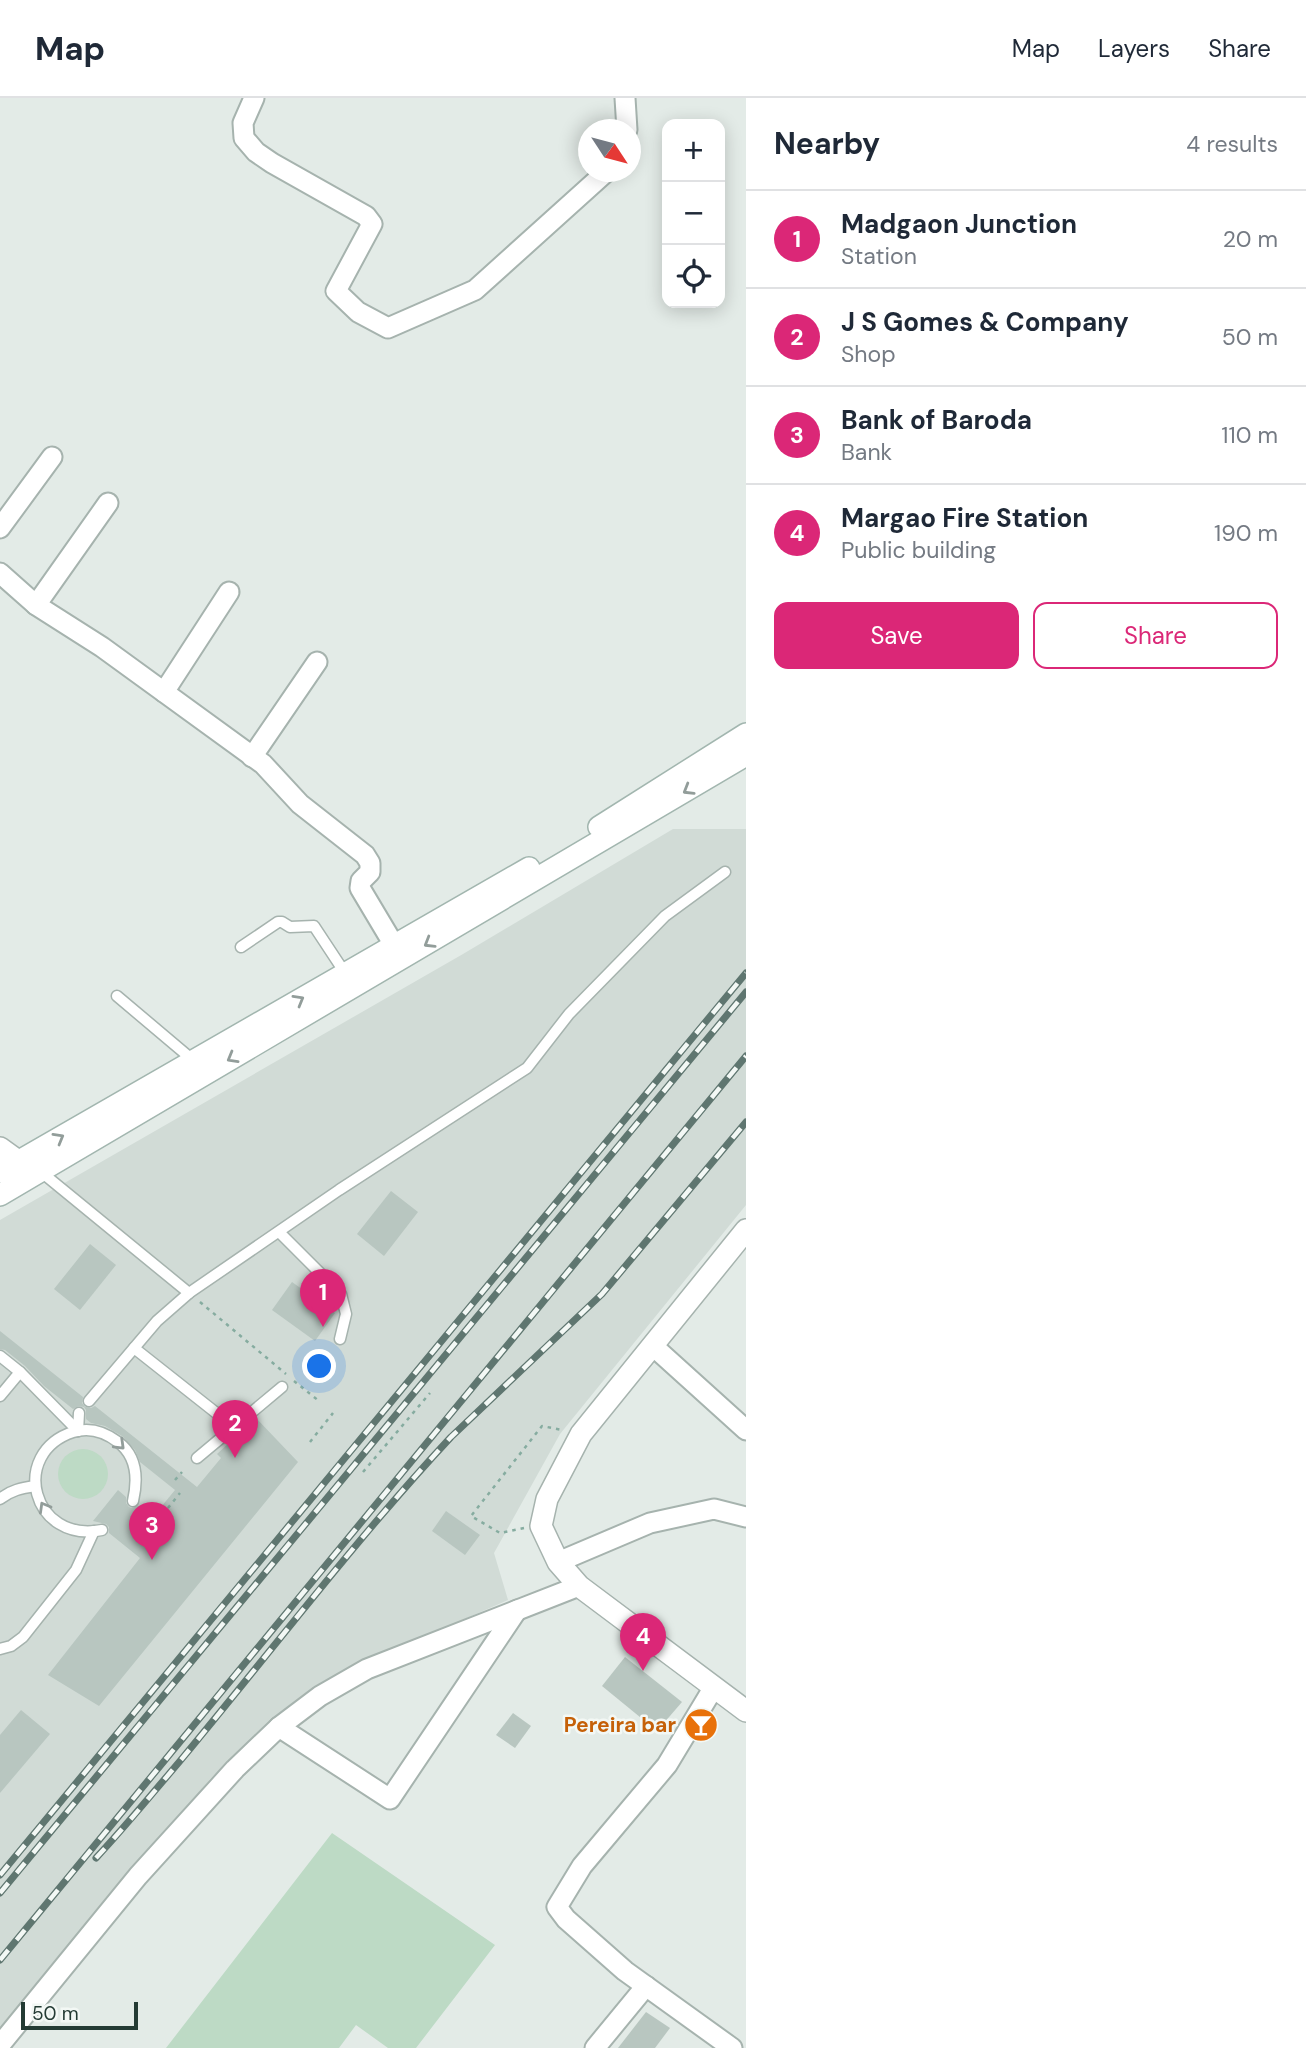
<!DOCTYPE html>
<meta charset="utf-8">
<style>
body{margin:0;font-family:"DM Sans",sans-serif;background:#f2f2f3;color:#1f2937}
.controls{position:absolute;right:21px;top:21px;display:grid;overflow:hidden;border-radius:14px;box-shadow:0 4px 18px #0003}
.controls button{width:63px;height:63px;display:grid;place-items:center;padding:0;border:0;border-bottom:2px solid #e0e1e3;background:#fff;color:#1f2937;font:35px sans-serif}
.compass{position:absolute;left:578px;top:21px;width:63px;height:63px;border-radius:50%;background:#fff;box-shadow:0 4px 18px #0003;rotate:126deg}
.scale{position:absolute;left:21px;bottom:18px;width:117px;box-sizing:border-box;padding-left:7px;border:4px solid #243b34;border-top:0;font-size:19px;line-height:24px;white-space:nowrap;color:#243b34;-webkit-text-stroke:5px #f3f8f5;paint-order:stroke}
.you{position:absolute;left:320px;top:1269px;width:24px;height:24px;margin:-18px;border:5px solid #fff;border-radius:50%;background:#1a73e8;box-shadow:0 0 0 10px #1a73e833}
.badge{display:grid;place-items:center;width:46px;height:46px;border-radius:50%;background:#db2777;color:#fff;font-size:23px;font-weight:700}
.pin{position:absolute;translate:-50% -58px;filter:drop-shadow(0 2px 4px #0008)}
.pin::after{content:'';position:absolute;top:37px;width:24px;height:21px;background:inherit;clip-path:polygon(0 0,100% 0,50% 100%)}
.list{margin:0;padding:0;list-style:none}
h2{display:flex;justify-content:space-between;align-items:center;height:91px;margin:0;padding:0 28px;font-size:30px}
h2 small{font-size:23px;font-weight:400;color:#747a83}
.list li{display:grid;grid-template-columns:46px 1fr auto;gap:21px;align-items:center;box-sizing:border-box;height:98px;padding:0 28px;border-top:2px solid #e0e1e3}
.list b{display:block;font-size:26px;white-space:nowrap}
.list p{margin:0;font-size:23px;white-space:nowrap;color:#747a83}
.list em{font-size:23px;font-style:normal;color:#747a83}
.actions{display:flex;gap:14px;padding:21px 28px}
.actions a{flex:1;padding:16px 0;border:2px solid #db2777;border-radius:14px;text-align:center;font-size:24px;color:#db2777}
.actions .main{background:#db2777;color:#fff}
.icon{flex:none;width:38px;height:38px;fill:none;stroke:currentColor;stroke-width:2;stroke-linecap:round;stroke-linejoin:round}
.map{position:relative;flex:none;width:746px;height:1950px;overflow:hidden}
header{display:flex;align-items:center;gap:42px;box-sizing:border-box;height:98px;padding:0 35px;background:#fff;border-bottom:2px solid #e0e1e3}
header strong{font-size:33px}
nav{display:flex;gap:38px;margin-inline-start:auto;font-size:24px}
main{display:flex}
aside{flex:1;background:#fff}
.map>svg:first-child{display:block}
</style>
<header>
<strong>Map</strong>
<nav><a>Map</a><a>Layers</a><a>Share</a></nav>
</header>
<main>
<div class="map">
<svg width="746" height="1950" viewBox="0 0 746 1950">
<rect width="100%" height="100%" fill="#e3ebe7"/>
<!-- built -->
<path fill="#d1dbd6" d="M673,731H746V1107L560,1336L494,1455L508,1502L355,1569L261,1632L211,1680L0,1936V1122L463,856Z"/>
<!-- green -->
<g fill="#bddac5">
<circle cx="83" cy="1376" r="25"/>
<path d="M332,1735L495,1847L416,1950H388L356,1927L339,1950H166Z"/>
</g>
<!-- building -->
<g fill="#b8c6c0">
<path d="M391,1093L418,1114L384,1158L357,1136Z"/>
<path d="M90,1146L116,1167L80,1212L54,1191Z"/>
<path d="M292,1184L335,1215L315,1243L272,1212Z"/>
<path d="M0,1233L83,1299L82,1305L85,1309L91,1310L95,1308L197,1389L221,1360L217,1356L256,1320L298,1364L99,1608L48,1577L140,1460L109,1435V1429L106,1426L93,1423L118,1392L126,1399V1405L129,1409L132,1410L138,1408L152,1420L175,1392L140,1364L135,1352L122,1338L105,1328L91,1325L86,1321V1312L84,1309L79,1308L73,1311L44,1288L25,1268L5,1252L0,1251Z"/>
<path d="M446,1413L480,1437L465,1457L432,1433Z"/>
<path d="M625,1559L682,1604L657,1633L602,1588Z"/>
<path d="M21,1612L50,1636L0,1695V1637Z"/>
<path d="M513,1615L531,1628L515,1650L496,1637Z"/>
<path d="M646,1914L670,1930L655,1950H618Z"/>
</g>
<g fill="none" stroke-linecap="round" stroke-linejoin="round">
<!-- service casing -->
<g stroke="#a6b3ae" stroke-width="13">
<g id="service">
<path d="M241,849L278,824H282L290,829L314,828L345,875"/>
<path d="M117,898L194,963"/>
<path d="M40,1073L189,1195"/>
<path d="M279,1134L341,1196L346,1216L340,1241"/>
<path d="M134,1250L234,1329"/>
<path d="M0,1258L20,1274L78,1333"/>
<path d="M0,1298L20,1274"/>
<path d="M89,1303L157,1223L189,1195L339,1092L527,970L569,916L665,818L725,774"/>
<path d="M78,1333L79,1315"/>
<path d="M197,1360L282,1289"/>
<path d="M0,1401C11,1392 22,1390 35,1388"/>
<path d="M102,1432C32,1446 9,1355 73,1334C89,1329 105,1334 118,1344C137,1358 138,1381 133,1403"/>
<path d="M0,1551L11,1548L23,1539L76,1472L94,1433"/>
</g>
</g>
<!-- minor casing -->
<g stroke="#a6b3ae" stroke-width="23">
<g id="minor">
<path d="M254,0L243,25L244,40L256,54L272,65L366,118L372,126L336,193L358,214L388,230L475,192L606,74"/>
<path d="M625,0L627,32"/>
<path d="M108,405L36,507L102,549L263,666L300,706L365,757L370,765V774L361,783L360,790L394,847"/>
<path d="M0,430L52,359"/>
<path d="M0,475L36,507"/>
<path d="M164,594L229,494"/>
<path d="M252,659L317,564"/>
<path d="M653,1248L746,1332"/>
<path d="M558,1464L650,1425L714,1411L746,1419"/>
<path d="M714,1589L667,1667L582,1768L557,1809L566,1821L625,1873L732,1950"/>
<path d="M279,1629L390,1701L517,1512"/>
<path d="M0,1947L138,1778L235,1671L279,1629L320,1598L367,1571L579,1488"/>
<path d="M595,1950L646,1888"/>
</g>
</g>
<!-- tertiary casing -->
<g stroke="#a6b3ae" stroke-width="24">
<g id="tertiary">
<path d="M0,1050L18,1063L34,1070"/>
<path d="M746,1132L581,1336L547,1401L541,1428L558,1464L579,1488L746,1613"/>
</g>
</g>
<!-- secondary casing -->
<g stroke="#a2b6af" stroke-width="24">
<g id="secondary">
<path d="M599,729L746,636"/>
<path d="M0,1074L529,770"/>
<path d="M0,1097L746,657"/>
</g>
</g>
<!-- path -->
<g stroke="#86aca0" stroke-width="2.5" stroke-dasharray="3.5 5" stroke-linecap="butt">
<path d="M200,1204L286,1276"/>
<path d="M294,1283L319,1303"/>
<path d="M310,1344L333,1315"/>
<path d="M363,1374L430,1295"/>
<path d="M175,1382L182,1374"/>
<path d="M152,1430L180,1395"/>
<path d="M524,1430L500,1435L471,1418L542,1328L562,1332"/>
</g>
<!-- service -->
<use href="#service" stroke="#fff" stroke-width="10"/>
<!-- minor -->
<use href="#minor" stroke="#fff" stroke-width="19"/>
<!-- tertiary -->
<use href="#tertiary" stroke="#fff" stroke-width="21"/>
<!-- secondary -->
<use href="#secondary" stroke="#fff" stroke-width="21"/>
<!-- rail casing -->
<g stroke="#5f7670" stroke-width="7">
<g id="rail">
<path d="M96,1760C125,1729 152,1696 180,1663C270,1555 355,1442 451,1339L602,1196L746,1024"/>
<path d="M0,1777L746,875"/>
<path d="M0,1795L746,894"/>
<path d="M0,1862L746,958"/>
</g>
</g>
<!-- rail -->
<use href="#rail" stroke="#f3f8f5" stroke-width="4.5" stroke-dasharray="13" stroke-linecap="butt"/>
</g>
<!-- one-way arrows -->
<defs><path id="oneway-chevron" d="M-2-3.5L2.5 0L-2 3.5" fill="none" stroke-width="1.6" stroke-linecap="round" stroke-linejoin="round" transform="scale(1.75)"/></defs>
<g stroke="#929d9a">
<use href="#oneway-chevron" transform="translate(688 692) rotate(149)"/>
<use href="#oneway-chevron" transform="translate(429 845) rotate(149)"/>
<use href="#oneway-chevron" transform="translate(299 902) rotate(-30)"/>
<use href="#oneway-chevron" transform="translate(232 960) rotate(150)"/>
<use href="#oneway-chevron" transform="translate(59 1040) rotate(-30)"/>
<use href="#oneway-chevron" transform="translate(120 1347) rotate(44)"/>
<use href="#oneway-chevron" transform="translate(44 1409) rotate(-120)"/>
</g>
<!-- icons -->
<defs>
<g id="bar-disc" transform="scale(1.75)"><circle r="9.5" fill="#e8710a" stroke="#f3f8f5"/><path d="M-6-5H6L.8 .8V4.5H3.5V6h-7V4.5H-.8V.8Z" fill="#fff"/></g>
</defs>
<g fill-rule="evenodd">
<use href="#bar-disc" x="701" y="1627"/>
</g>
<g text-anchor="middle" stroke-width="5" stroke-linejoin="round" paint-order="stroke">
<!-- food labels -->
<g font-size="21" font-weight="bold" fill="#c56008" stroke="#f3f8f5" text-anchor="end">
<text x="676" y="1634">Pereira bar</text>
</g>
</g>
</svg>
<div class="controls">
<button>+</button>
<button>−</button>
<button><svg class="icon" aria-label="locate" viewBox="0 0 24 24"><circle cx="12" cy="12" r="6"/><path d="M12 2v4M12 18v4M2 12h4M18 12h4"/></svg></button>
</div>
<svg class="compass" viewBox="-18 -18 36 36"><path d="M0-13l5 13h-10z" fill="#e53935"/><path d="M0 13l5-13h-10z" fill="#747a83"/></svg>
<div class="scale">50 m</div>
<div class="you"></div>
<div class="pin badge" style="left:323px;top:1229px">1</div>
<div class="pin badge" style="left:235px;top:1360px">2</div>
<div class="pin badge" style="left:152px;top:1462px">3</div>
<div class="pin badge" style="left:643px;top:1573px">4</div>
</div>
<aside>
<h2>Nearby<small>4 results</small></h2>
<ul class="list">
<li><span class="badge">1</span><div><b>Madgaon Junction</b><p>Station</p></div><em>20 m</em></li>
<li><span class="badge">2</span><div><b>J S Gomes &amp; Company</b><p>Shop</p></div><em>50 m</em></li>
<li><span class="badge">3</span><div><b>Bank of Baroda</b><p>Bank</p></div><em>110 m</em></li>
<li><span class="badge">4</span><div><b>Margao Fire Station</b><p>Public building</p></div><em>190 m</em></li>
</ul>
<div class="actions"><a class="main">Save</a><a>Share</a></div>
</aside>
</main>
